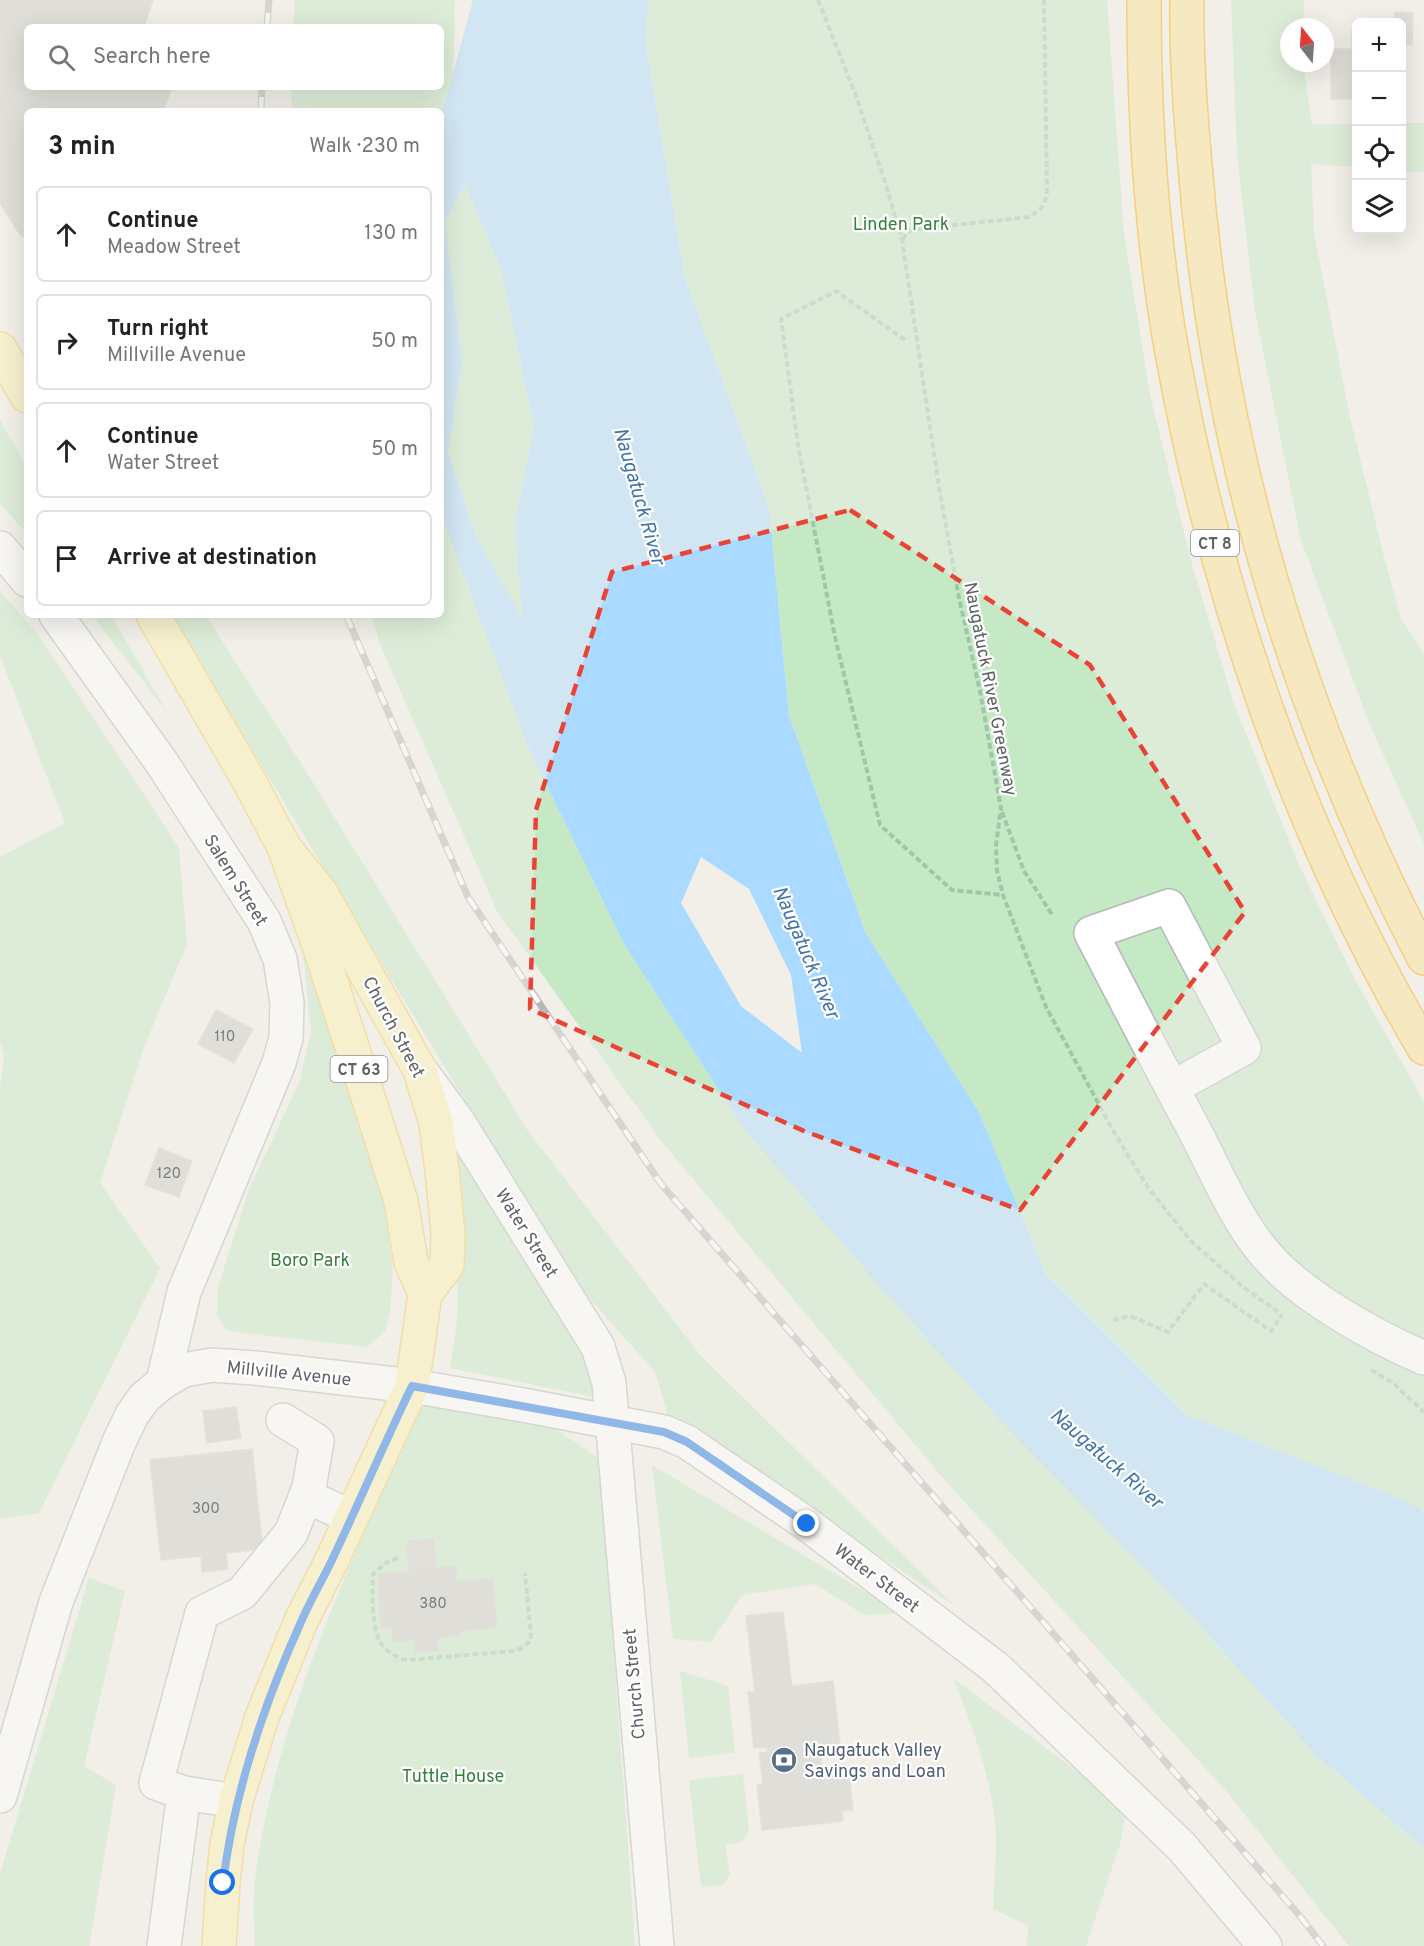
<!DOCTYPE html>
<meta charset="utf-8">
<style>
body{margin:0;font-family:Overpass,sans-serif;background:#f2f2f2;color:#222}
.controls{position:absolute;right:18px;top:18px;display:grid;overflow:hidden;border-radius:9px;box-shadow:0 6px 24px #0002}
.controls button{width:54px;height:54px;display:grid;place-items:center;padding:0;border:0;border-bottom:2px solid #e0e0e0;background:#fff;color:#222;font:30px sans-serif}
.compass{position:absolute;left:1280px;top:18px;width:54px;height:54px;border-radius:50%;background:#fff;box-shadow:0 6px 24px #0002;rotate:343deg}
.stop{position:absolute;width:18px;height:18px;margin:-14px;border:4px solid #1a73e8;border-radius:50%;background:#fff}
.stop.end{background:#1a73e8;border-color:#fff;box-shadow:0 2px 6px #0008}
.list{margin:0;padding:0;list-style:none}
h2{display:flex;justify-content:space-between;align-items:center;height:78px;margin:0;padding:0 24px;font-size:26px}
h2 small{font-size:20px;font-weight:400;color:#767676}
.list li{display:grid;grid-template-columns:39px 1fr auto;gap:18px;align-items:center;box-sizing:border-box;height:96px;margin:0 12px 12px;padding:0 12px;border:2px solid #e0e0e0;border-radius:9px}
.list b{display:block;font-size:22px;white-space:nowrap}
.list p{margin:0;font-size:20px;white-space:nowrap;color:#767676}
.list em{font-size:20px;font-style:normal;color:#767676}
.icon{flex:none;width:33px;height:33px;fill:none;stroke:currentColor;stroke-width:2;stroke-linecap:round;stroke-linejoin:round}
.map{position:relative;flex:none;width:1424px;height:1946px;overflow:hidden}
.search{position:absolute;background:#fff;box-shadow:0 6px 24px #0002;left:24px;top:24px;width:420px;height:66px;display:flex;align-items:center;gap:15px;box-sizing:border-box;padding:0 21px;border-radius:9px;color:#767676;font-size:22px}
.panel{position:absolute;background:#fff;box-shadow:0 6px 24px #0002;left:24px;top:108px;width:420px;height:510px;border-radius:9px}
.map>svg:first-child{display:block}
</style>
<div class="map">
<svg width="1424" height="1946" viewBox="0 0 1424 1946">
<rect width="100%" height="100%" fill="#f1efe8"/>
<!-- green -->
<g fill="#c5e8c5">
<path d="M295,0H455L452,128L441,149V111H292L291,87H441V27H293Z"/>
<path d="M649,0H1107L1124,234L1150,395L1191,561L1234,704L1298,863L1353,976L1424,1102V1513L1409,1502L1186,1415L1045,1273L980,1114L865,932L789,715L769,508L685,278L645,38Z"/>
<path d="M1231,0H1304V27H1289V63H1303L1312,124H1356V167L1311,164L1314,233L1350,417L1383,553L1401,618L1424,655V844L1369,723L1301,540L1255,311L1237,155Z"/>
<path d="M1402,123H1424V172L1402,171Z"/>
<path d="M465,185L501,269L534,427L515,524L523,619L475,534L448,451L462,362L445,221Z"/>
<path d="M0,420L27,467V533L0,504Z"/>
<path d="M441,515L528,747L624,944L744,1129L1197,1622L1315,1754L1424,1848V1946H1349L1226,1791L943,1478L662,1142L497,911L379,642L372,615H441Z"/>
<path d="M0,591L40,637L179,848L187,944L144,1047L100,1183L160,1268L39,1513L0,1519V1088L4,1056L0,1041V857L65,823L0,656Z"/>
<path d="M92,615H111L167,712Z"/>
<path d="M170,615H205L304,768L528,1131L701,1356L956,1607L668,1415L655,1372L575,1282L245,738L234,724Z"/>
<path d="M303,952L342,1041L385,1204L393,1270L390,1313L385,1331L367,1347L228,1331L217,1316L218,1287L249,1189L299,1083L311,1031Z"/>
<path d="M451,1133L599,1370L604,1399L450,1368L457,1322L458,1210Z"/>
<path d="M423,1397L535,1415L600,1459L635,1946H255C254,1928 253,1909 254,1891C265,1779 310,1659 354,1556C376,1502 398,1449 423,1397Z"/>
<path d="M652,1465L901,1613L864,1615L815,1584L742,1595L711,1642L673,1639Z"/>
<path d="M89,1578L125,1591L84,1766L116,1785L89,1946H0V1874Z"/>
<path d="M680,1671L728,1686L735,1753L689,1758Z"/>
<path d="M954,1679L1091,1782L1125,1815L1121,1841L1086,1946H1027L1028,1926L993,1909C994,1876 999,1840 993,1807C986,1763 970,1721 954,1679Z"/>
<path d="M743,1774L749,1831L741,1842L725,1845L730,1874L723,1885L701,1887L689,1780Z"/>
</g>
<!-- water -->
<path fill="#aadaff" fill-rule="evenodd" d="M473,0H649L645,38L685,278L769,508L789,715L865,932L980,1114L1045,1273L1186,1415L1409,1502L1424,1513V1848L1315,1754L1197,1622L998,1418L877,1283L744,1129L624,944L528,747L441,515V118ZM465,185L501,269L534,427L515,524L522,617L475,534L448,452L462,362L445,221ZM701,857L749,889L791,975L802,1053L741,1006L681,903Z"/>
<!-- building -->
<g fill="#cccac5" stroke="#d6d1c6" stroke-width="1.5">
<path d="M0,0H153L144,27H27V87L172,88L163,111H27V238L20,235L0,203Z"/>
<path d="M1395,12L1413,13L1412,45H1402V22H1394Z"/>
<path d="M1356,29L1355,99H1331V49H1352V30Z"/>
<path d="M216,1010L253,1029L234,1063L198,1044Z"/>
<path d="M159,1148L192,1161L179,1197L145,1185Z"/>
<path d="M236,1407L241,1438L207,1443L203,1411Z"/>
<path d="M252,1449L263,1549L226,1553L228,1569L202,1572L201,1556L161,1560L150,1460Z"/>
<path d="M435,1547L436,1568L456,1566L457,1581L493,1578L497,1628L462,1631L460,1636L438,1638V1651L415,1653L414,1640L393,1642L392,1628L380,1629L378,1574L409,1571L407,1549Z"/>
<path d="M783,1612L792,1686L833,1681L840,1745L820,1747L823,1775L849,1773L853,1810L842,1811L843,1821L762,1830L757,1785L763,1784L759,1753L768,1752L767,1747L754,1748L748,1692H755L746,1616Z"/>
</g>
<g fill="none" stroke-linecap="round" stroke-linejoin="round">
<!-- minor-tunnel -->
<path stroke="#ccccc8" stroke-width="33" stroke-dasharray="33 16" stroke-linecap="butt" d="M408,1557L435,1555"/>
<!-- minor casing -->
<g stroke="#b5b8bc" stroke-width="36">
<g id="minor">
<path d="M0,548L27,580"/>
<path d="M56,615L162,763L264,921L280,959L287,1003L286,1038L279,1063L184,1292L163,1382"/>
<path d="M423,1074L457,1120L598,1347L609,1383L657,1946"/>
<path d="M1172,1088L1244,1048L1169,906L1091,933C1126,1001 1161,1068 1197,1135C1218,1176 1237,1222 1268,1257C1303,1297 1375,1337 1424,1358"/>
<path d="M306,1496L351,1517"/>
<path d="M184,1793L156,1783L202,1613L242,1593L291,1533L309,1488L317,1441L283,1420"/>
<path d="M0,1796L56,1602L119,1442L132,1415L144,1398L163,1382L184,1370L212,1365L255,1368L412,1386L523,1405L664,1432L687,1442L807,1524L996,1668L1182,1847L1265,1946"/>
<path d="M164,1946L184,1793L236,1801"/>
</g>
</g>
<!-- major casing -->
<g stroke="#f2c960" stroke-width="36">
<g id="major">
<path d="M0,349L27,396"/>
<path d="M153,615L248,779L284,847L323,957L379,1131L401,1201L411,1262L425,1294"/>
<path d="M219,1946L223,1883L227,1844L236,1801L262,1717L301,1621L332,1560L412,1386L425,1294L447,1265L448,1234L443,1179L436,1123L420,1070L321,893L284,847"/>
</g>
</g>
<!-- highway casing -->
<g stroke="#f9ab00" stroke-width="36">
<g id="highway">
<path d="M1144,0C1144,117 1151,236 1172,352C1216,596 1298,834 1424,1048"/>
<path d="M1187,0C1186,55 1190,110 1195,165C1217,445 1294,709 1424,958"/>
</g>
</g>
<!-- path -->
<g stroke="#9cc7a9" stroke-width="4" stroke-dasharray="6 3" stroke-linecap="butt">
<path d="M818,0L855,93L885,182L902,240L939,487L959,598L980,691L1001,808L996,845L997,871L1003,895L1046,1007L1115,1134L1149,1189L1191,1241L1242,1286L1278,1312"/>
<path d="M902,239L911,230L916,229L1029,217C1041,210 1046,205 1047,191L1044,0"/>
<path d="M905,340L836,291L781,319L798,445L835,637L880,825L952,890L1003,895"/>
<path d="M1002,812L1024,871L1053,916"/>
<path d="M1113,1320L1126,1317H1132L1168,1332L1204,1284L1271,1331L1282,1315"/>
<path d="M1371,1370L1392,1382L1424,1412"/>
<path d="M398,1558L387,1562L373,1574C372,1591 372,1622 378,1637C382,1649 396,1658 407,1660L515,1651C523,1647 531,1644 531,1635L525,1573"/>
</g>
<!-- minor -->
<use href="#minor" stroke="#fff" stroke-width="33"/>
<!-- major -->
<use href="#major" stroke="#fff2af" stroke-width="33"/>
<!-- highway -->
<use href="#highway" stroke="#fde293" stroke-width="33"/>
<!-- rail casing -->
<g stroke="#b6b7b8" stroke-width="7">
<g id="rail">
<path d="M267,27L269,0"/>
<path d="M261,111L262,87"/>
<path d="M346,615L468,897L661,1184L1299,1915L1323,1946"/>
</g>
</g>
<!-- rail -->
<use href="#rail" stroke="#fff" stroke-width="4.5" stroke-dasharray="14" stroke-linecap="butt"/>
</g>
<g fill="none" stroke-linecap="round" stroke-linejoin="round">
<!-- route -->
<path stroke="#1a73e8" stroke-width="8" d="M223,1883C234,1792 263,1706 301,1622C310,1601 322,1581 332,1560C359,1503 384,1444 412,1386L664,1432L687,1442L807,1524"/>
</g>
<!-- marked area -->
<path d="M0 0H1424V1946H0ZM850,510L1090,665L1245,912L1020,1210L804,1131L530,1009L536,810L612,572Z" fill="#f1efe8" fill-opacity=".55" fill-rule="evenodd"/>
<path fill="none" stroke="#ea4335" stroke-width="4.5" stroke-dasharray="12 8" stroke-linejoin="round" d="M850,510L1090,665L1245,912L1020,1210L804,1131L530,1009L536,810L612,572Z"/>
<!-- icons -->
<defs>
<g id="bank-disc" transform="scale(1.35)"><circle r="9.5" fill="#5c6f8a" stroke="#fff"/><path d="M-6-4H6V4H-6ZM0-2.3a2.3 2.3 0 1 0 0 4.6a2.3 2.3 0 1 0 0-4.6Z" fill="#fff"/></g>
</defs>
<g fill-rule="evenodd">
<use href="#bank-disc" x="784" y="1760"/>
</g>
<g text-anchor="middle" stroke-width="4.5" stroke-linejoin="round" paint-order="stroke">
<!-- number labels -->
<g font-size="15" fill="#7a7d7f">
<text x="225" y="1041">110</text>
<text x="169" y="1178">120</text>
<text x="206" y="1513">300</text>
<text x="433" y="1608">380</text>
</g>
<!-- shield labels -->
<g fill="#fff" stroke="#8f9295" stroke-width="1.5">
<rect x="1191" y="530" width="48" height="26" rx="4.5"/>
<rect x="330.5" y="1056" width="57" height="26" rx="4.5"/>
</g>
<g font-size="16" font-weight="bold" fill="#5f6368">
<text x="1215" y="549">CT 8</text>
<text x="359" y="1075">CT 63</text>
</g>
<!-- park labels -->
<g font-size="18" fill="#348238" stroke="#fff">
<text x="901" y="230">Linden Park</text>
<text x="310" y="1266">Boro Park</text>
<text x="453" y="1782">Tuttle House</text>
</g>
<!-- street labels -->
<g font-size="18" fill="#5f6368" stroke="#fff">
<text transform="translate(991 689) rotate(79)" y="6">Naugatuck River Greenway</text>
<text transform="translate(236 880) rotate(58)" y="6">Salem Street</text>
<text transform="translate(394 1027) rotate(62)" y="6">Church Street</text>
<text transform="translate(527 1233) rotate(58)" y="6">Water Street</text>
<text transform="translate(289 1373) rotate(6)" y="6">Millville Avenue</text>
<text transform="translate(877 1578) rotate(37)" y="6">Water Street</text>
<text transform="translate(634 1684) rotate(-95)" y="6">Church Street</text>
</g>
<!-- service labels -->
<g font-size="18" fill="#4e5e75" stroke="#fff" text-anchor="start">
<text x="804" y="1756">Naugatuck Valley<tspan x="804" dy="21">Savings and Loan</tspan></text>
</g>
<!-- water labels -->
<g font-size="20" font-style="italic" fill="#4174aa" stroke="#fff">
<text transform="translate(640 496) rotate(74)" y="7">Naugatuck River</text>
<text transform="translate(807 952) rotate(67)" y="7">Naugatuck River</text>
<text transform="translate(1107 1458) rotate(41)" y="7">Naugatuck River</text>
</g>
</g>
</svg>
<div class="controls">
<button>+</button>
<button>−</button>
<button><svg class="icon" aria-label="locate" viewBox="0 0 24 24"><circle cx="12" cy="12" r="6"/><path d="M12 2v4M12 18v4M2 12h4M18 12h4"/></svg></button>
<button><svg class="icon" aria-label="layers" viewBox="0 0 24 24"><path d="M12 4l9 5-9 5-9-5zM3 14l9 5 9-5"/></svg></button>
</div>
<svg class="compass" viewBox="-18 -18 36 36"><path d="M0-13l5 13h-10z" fill="#e53935"/><path d="M0 13l5-13h-10z" fill="#767676"/></svg>
<div class="stop" style="left:223px;top:1883px"></div>
<div class="stop end" style="left:807px;top:1524px"></div>
<div class="search"><svg class="icon" aria-label="search" viewBox="0 0 24 24"><circle cx="10" cy="10" r="6"/><path d="M15 15l6 6"/></svg>Search here</div>
<section class="panel">
<h2>3 min<small>Walk · 230 m</small></h2>
<ul class="list">
<li><svg class="icon" aria-label="ahead" viewBox="0 0 24 24"><path d="M12 20V5M6 11l6-6 6 6"/></svg><div><b>Continue</b><p>Meadow Street</p></div><em>130 m</em></li>
<li><svg class="icon" aria-label="right" viewBox="0 0 24 24"><path d="M7 20v-9h11M14 6l5 5-5 5"/></svg><div><b>Turn right</b><p>Millville Avenue</p></div><em>50 m</em></li>
<li><svg class="icon" aria-label="ahead" viewBox="0 0 24 24"><path d="M12 20V5M6 11l6-6 6 6"/></svg><div><b>Continue</b><p>Water Street</p></div><em>50 m</em></li>
<li><svg class="icon" aria-label="arrive" viewBox="0 0 24 24"><path d="M6 21V4h12l-3 4 3 4H6"/></svg><div><b>Arrive at destination</b></div></li>
</ul>
</section>
</div>
